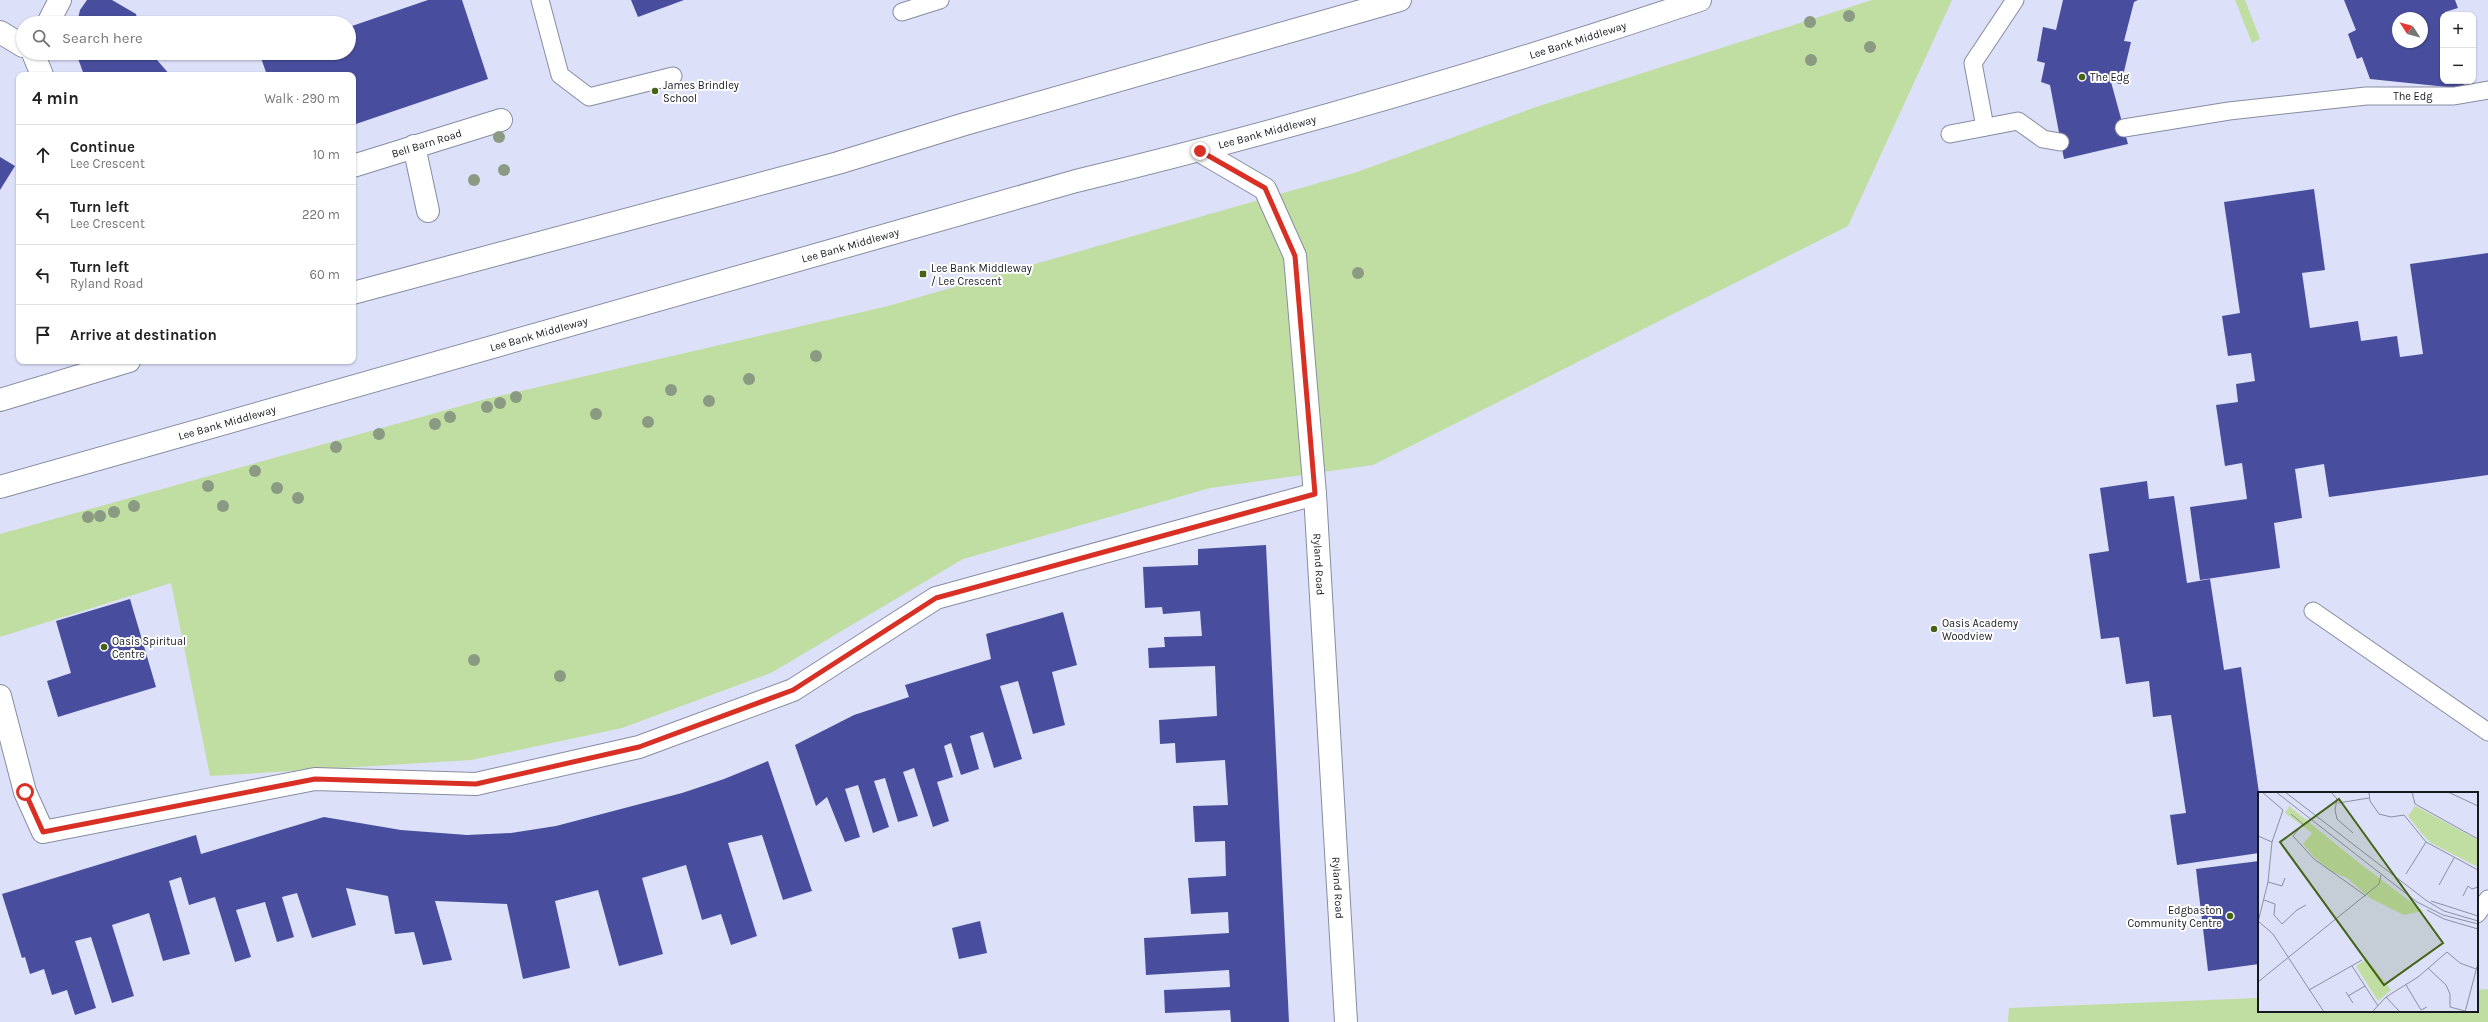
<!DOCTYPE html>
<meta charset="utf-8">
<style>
body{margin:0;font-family:Karla,sans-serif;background:#f6f6f6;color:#222}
.controls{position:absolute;right:12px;top:12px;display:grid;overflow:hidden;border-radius:8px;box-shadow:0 1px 3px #0004}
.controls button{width:36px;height:36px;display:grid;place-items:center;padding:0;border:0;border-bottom:1px solid #e0e0e0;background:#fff;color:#222;font:20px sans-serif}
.compass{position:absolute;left:2392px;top:12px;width:36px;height:36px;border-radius:50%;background:#fff;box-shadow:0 1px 3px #0004;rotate:306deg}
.stop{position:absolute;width:12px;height:12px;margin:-9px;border:3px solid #d93025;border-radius:50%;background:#fff}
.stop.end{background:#d93025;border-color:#fff;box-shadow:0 1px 4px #0008}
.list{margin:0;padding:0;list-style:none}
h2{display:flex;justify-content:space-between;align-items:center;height:52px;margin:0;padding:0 16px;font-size:17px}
h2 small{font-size:13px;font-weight:400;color:#767676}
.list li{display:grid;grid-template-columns:26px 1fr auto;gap:12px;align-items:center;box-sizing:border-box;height:60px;padding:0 16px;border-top:1px solid #e0e0e0}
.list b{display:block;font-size:15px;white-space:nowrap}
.list p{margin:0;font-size:13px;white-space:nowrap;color:#767676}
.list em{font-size:13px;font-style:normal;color:#767676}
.icon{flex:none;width:22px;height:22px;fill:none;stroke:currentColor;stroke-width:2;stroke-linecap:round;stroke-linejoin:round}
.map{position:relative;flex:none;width:2488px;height:1022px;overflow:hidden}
.search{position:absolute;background:#fff;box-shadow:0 1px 3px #0004;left:16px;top:16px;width:340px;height:44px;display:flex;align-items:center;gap:10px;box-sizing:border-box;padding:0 14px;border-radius:22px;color:#767676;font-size:15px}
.panel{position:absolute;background:#fff;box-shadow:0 1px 3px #0004;left:16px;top:72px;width:340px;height:292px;border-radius:8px}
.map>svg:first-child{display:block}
</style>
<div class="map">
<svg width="2488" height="1022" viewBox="0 0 2488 1022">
<rect width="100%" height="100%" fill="#dce0f8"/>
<!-- green -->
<g fill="#c0dea1">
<path d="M1872,0H1952L1848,226L1373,465L1210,488L963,559L771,673L622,728L471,760L210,776L171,583L0,637V534L486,399L888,306L1357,172L1536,107Z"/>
<path d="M2235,0H2245L2260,39L2252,43Z"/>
<path d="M2488,989V1022H2008L2009,1008L2259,998V1011H2477V990Z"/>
</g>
<!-- building -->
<g fill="#484e9d" fill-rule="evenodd">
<path d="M87,0H112L136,14L138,23H77L80,10Z"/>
<path d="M428,0H462L488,79L353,125V75H267L261,58L276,53H349V27Z"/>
<path d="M631,0H684L638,17Z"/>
<path d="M2063,0H2138L2134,2L2124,41L2131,42L2121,84L2111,82L2128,144L2064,159L2050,85L2041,82L2045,63L2037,61L2043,27L2056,30Z"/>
<path d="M2344,0H2455L2458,8L2445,12L2446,15H2443V81L2469,82L2457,88L2370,79L2362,57L2357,59L2348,34L2356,30ZM2398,18H2422V42H2398Z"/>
<path d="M76,53H151L170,75H84Z"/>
<path d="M0,157L15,166L0,190Z"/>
<path d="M2314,189L2325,270L2302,273L2310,328L2358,321L2361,341L2397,336L2400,357L2423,354L2410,264L2488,253V475L2329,497L2324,464L2295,469L2302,518L2274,523L2280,568L2200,580L2190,507L2247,499L2242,463L2225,466L2216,405L2238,402L2236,384L2255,381L2251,353L2228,356L2222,316L2240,313L2224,202Z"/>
<path d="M2147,481L2149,499L2174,496L2187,583L2210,579L2224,670L2241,667L2259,793V853L2177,865L2170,815L2186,813L2171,715L2153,717L2149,681L2126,684L2119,637L2101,639L2089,554L2109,551L2100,488Z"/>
<path d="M1266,545L1289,1022H1231L1230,1010L1165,1013L1164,990L1230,987L1229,970L1146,975L1144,938L1229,933L1228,912L1191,914L1188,878L1226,876L1225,841L1195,842L1193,806L1228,805L1225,760L1176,763L1175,743L1160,744L1159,720L1217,716L1215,666L1149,668L1148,648L1165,647L1164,637L1202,636L1201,625L1200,611L1163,614L1162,607L1145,608L1143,567L1198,565V549Z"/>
<path d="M130,599L156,687L58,717L47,681L71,673L56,621Z"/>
<path d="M1063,612L1077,665L1052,672L1065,725L1033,734L1018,681L1000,686L1022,759L994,768L983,732L970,736L979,769L961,775L951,743L944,746L953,777L937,782L949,821L933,827L914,768L903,772L918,816L898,822L885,778L874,781L889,827L873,833L858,785L845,789L860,837L845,842L827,797L816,806L795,745L854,715L909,697L905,685L991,659L986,634Z"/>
<path d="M768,761L812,891L783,900L762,835L728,843L757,936L731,945L721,914L702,920L686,865L642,878L663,954L619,966L598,890L555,901L570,968L523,979L507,904L435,901L452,960L423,965L414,932L395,934L388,896L346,888L356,925L312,938L297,893L282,897L294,937L277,942L265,902L236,910L251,957L235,962L215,897L189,905L181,877L169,881L190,954L163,961L149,913L112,925L134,996L112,1003L91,937L75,941L96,1008L75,1015L67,990L52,995L44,969L30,974L25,957L22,958L2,894L196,835L201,854L324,817L401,830L467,835L511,833L556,826L682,793L724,779Z"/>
<path d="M2259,861V964L2208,971L2196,869Z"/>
<path d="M980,921L987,953L959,959L952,928Z"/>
</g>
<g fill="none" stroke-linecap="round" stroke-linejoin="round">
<!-- lane casing -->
<g stroke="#888ca2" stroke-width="19">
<g id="lane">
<path d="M540,0L560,75L589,97L673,76"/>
<path d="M902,12L940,0"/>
<path d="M1985,127L1973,63L2015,0"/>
<path id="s1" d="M2124,128L2229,111L2366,96H2454L2488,90"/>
<path d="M1950,134L2018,121L2043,139L2060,142"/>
<path d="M2313,611L2488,732"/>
<path d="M2477,914L2488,899"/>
</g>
</g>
<!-- street casing -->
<g stroke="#888ca2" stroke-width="24">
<g id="street">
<path d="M48,23L60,0"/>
<path d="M0,32L23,46"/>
<path d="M33,53L42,75"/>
<path d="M414,146L428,211"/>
<path id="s2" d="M1200,151L1265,189L1295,256L1315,494L1346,1022"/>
<path id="s3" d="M353,166L501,120"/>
<path d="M0,696L25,792L43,832L315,779L476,784L639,747L793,690L936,598L1315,494"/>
</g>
</g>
<!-- highway casing -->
<g stroke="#888ca2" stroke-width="24">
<g id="highway">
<path d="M353,293L838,163L965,124L1400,0"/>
<path d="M0,400L129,361"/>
<path id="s4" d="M0,487L1076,181C1287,130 1495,69 1700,0"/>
</g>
</g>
<!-- lane -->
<use href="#lane" stroke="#fff" stroke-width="17"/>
<!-- street -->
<use href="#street" stroke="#fff" stroke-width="22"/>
<!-- highway -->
<use href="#highway" stroke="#fff" stroke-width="22"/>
</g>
<!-- trees -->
<g fill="#8a9a83">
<circle cx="1849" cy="16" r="6"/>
<circle cx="1810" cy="22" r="6"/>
<circle cx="1870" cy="47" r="6"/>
<circle cx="1811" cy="60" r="6"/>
<circle cx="499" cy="137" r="6"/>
<circle cx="504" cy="170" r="6"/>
<circle cx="474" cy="180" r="6"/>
<circle cx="1358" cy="273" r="6"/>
<circle cx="816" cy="356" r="6"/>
<circle cx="749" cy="379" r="6"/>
<circle cx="671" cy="390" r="6"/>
<circle cx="516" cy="397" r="6"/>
<circle cx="709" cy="401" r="6"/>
<circle cx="500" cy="403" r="6"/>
<circle cx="487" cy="407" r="6"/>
<circle cx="596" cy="414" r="6"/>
<circle cx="450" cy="417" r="6"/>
<circle cx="648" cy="422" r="6"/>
<circle cx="435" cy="424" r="6"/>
<circle cx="379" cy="434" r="6"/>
<circle cx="336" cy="447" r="6"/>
<circle cx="255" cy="471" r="6"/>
<circle cx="208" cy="486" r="6"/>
<circle cx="277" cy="488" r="6"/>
<circle cx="298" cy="498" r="6"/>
<circle cx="134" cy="506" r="6"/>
<circle cx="223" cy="506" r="6"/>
<circle cx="114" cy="512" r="6"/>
<circle cx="100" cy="516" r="6"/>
<circle cx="88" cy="517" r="6"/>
<circle cx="474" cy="660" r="6"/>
<circle cx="560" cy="676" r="6"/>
</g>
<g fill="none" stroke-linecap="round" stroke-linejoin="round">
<!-- route -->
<path stroke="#d93025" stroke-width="5" d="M25,792L43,832L315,779L476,784L639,747L793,690L936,598L1315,494L1295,256L1265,188L1200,151"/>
</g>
<!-- markers -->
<g fill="#446317" stroke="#fff" stroke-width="1.5">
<circle cx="2082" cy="77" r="4"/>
<circle cx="655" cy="91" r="4"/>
<rect x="919" y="270" width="8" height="8" rx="2"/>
<circle cx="1934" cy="629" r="4"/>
<circle cx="104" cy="647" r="4"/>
<circle cx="2230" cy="916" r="4"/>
</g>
<g text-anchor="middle" stroke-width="4" stroke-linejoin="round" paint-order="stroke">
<!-- street labels -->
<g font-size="11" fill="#171921" stroke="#fff">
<text dy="4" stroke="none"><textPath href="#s4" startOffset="1640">Lee Bank Middleway</textPath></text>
<text dy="4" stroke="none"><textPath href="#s1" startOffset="291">The Edg</textPath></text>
<text dy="4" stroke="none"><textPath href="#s4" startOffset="1316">Lee Bank Middleway</textPath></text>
<text dy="4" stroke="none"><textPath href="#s3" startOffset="77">Bell Barn Road</textPath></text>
<text dy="4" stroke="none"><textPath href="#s4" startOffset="884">Lee Bank Middleway</textPath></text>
<text dy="4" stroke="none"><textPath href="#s4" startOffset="560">Lee Bank Middleway</textPath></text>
<text dy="4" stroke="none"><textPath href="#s4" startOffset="236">Lee Bank Middleway</textPath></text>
<text dy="4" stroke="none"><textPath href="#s2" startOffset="458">Ryland Road</textPath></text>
<text dy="4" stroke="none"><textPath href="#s2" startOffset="782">Ryland Road</textPath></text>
</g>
<!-- poi labels -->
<g font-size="11" fill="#171921" stroke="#fff" text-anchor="start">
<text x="2090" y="81">The Edg</text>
<text x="663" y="89">James Brindley<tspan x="663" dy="13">School</tspan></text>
<text x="931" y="272">Lee Bank Middleway<tspan x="931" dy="13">/ Lee Crescent</tspan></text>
<text x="1942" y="627">Oasis Academy<tspan x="1942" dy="13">Woodview</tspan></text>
<text x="112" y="645">Oasis Spiritual<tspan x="112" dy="13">Centre</tspan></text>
<text x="2222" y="914" text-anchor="end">Edgbaston<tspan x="2222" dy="13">Community Centre</tspan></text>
</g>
</g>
<!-- overview -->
<g transform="translate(2258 792)">
<rect width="220" height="220" fill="#dce0f8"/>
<path d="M31,14L101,71L165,119L146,123L112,106L89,86L75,80L57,66L45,52L54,41L27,21ZM157,14L220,48V75L173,51L165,43L150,24ZM107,165L133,198L120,209L98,174L106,169Z" fill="#c0dea1"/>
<path fill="none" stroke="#8d90a2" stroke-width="1" d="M18,0L159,110L185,123L220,132M27,0L169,109L186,119L220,129M73,0L79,7L77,18L79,27L95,41M111,0L112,9L121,22L133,25L146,23L168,50L220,78M154,0L157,12L220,47M190,0L220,14M80,11L111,6M33,22L45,32L35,44L56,67L108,104M0,44L14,50M148,82L168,50M10,90L24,94L27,86M181,93L196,66M205,104L210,94L214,97L220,95M6,108L17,112L16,123L24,132L39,118L48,113M173,109L220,124M169,118L186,127L220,137M0,129L15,142L66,220M0,130L10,90L14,50L25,18L4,0M94,174L120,214M170,176L188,193L192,202V215L207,219M0,190L121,92L123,83M148,193L163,218L169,215M51,198L104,168M88,200L95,211M90,204L107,194M128,205L142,220M114,220L128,205L160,185L189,160L202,171L218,177M207,220L220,171"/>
<path fill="#446317" fill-opacity="0.15" stroke="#446317" stroke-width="2" d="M81,7L185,151L126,193L22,50Z"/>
<rect width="220" height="220" fill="none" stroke="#171921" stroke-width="2"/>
</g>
</svg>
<div class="controls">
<button>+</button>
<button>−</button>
</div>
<svg class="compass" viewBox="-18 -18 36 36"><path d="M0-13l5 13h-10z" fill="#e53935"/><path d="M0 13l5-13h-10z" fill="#767676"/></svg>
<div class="stop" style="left:25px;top:792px"></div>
<div class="stop end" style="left:1200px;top:151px"></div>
<div class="search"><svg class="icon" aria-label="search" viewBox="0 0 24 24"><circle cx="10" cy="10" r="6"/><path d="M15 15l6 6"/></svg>Search here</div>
<section class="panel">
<h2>4 min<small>Walk · 290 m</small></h2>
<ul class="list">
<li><svg class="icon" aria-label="ahead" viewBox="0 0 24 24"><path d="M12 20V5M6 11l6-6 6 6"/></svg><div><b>Continue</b><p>Lee Crescent</p></div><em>10 m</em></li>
<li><svg class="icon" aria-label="left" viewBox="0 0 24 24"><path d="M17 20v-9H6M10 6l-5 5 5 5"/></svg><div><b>Turn left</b><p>Lee Crescent</p></div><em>220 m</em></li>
<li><svg class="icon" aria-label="left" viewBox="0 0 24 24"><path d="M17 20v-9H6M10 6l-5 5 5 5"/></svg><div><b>Turn left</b><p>Ryland Road</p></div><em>60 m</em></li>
<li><svg class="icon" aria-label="arrive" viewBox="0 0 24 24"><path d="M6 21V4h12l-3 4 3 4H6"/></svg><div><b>Arrive at destination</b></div></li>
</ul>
</section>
</div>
